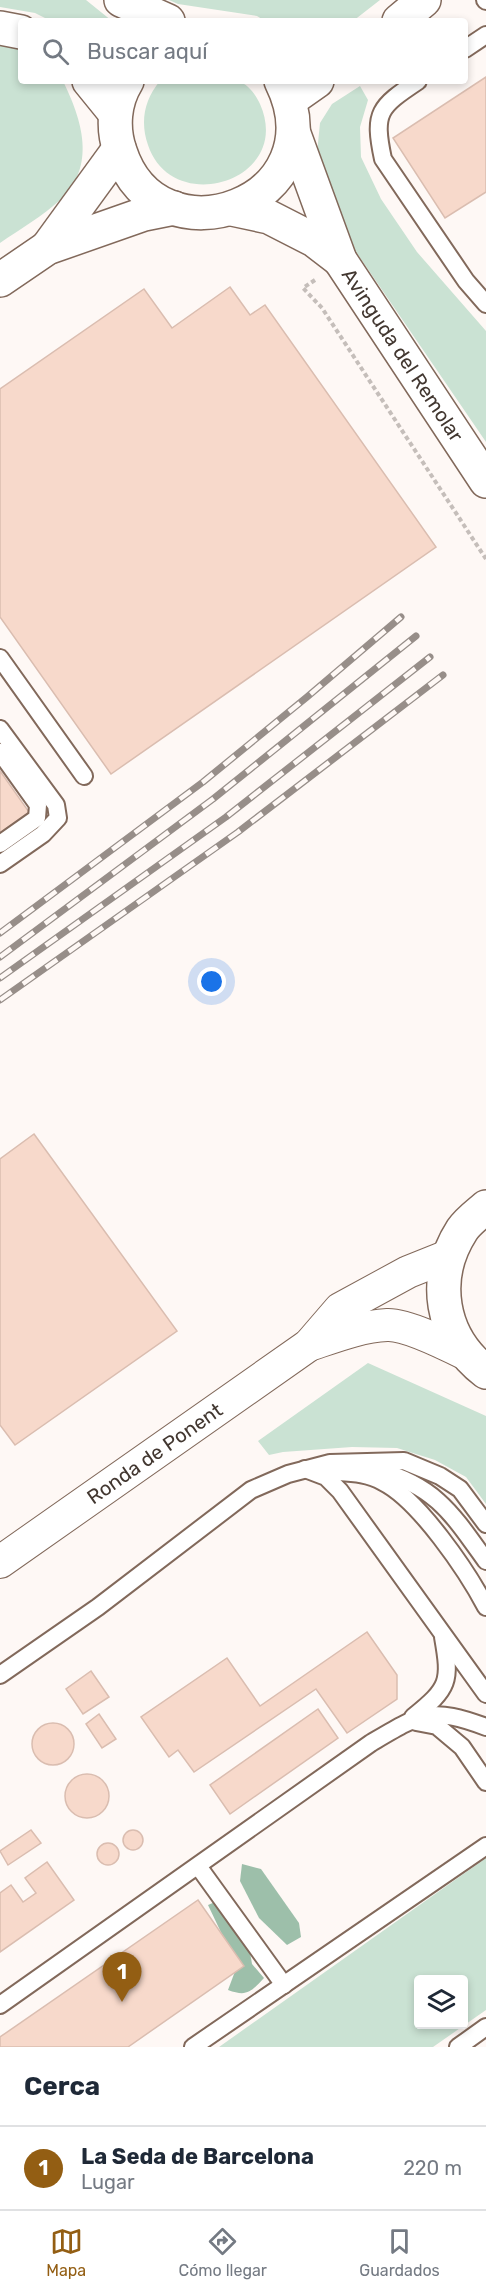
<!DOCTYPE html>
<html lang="es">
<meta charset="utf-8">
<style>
body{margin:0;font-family:Rubik,sans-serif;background:#f2f2f3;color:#1f2937}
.controls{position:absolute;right:18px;bottom:18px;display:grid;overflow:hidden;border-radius:6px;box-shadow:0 3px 9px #0003}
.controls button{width:54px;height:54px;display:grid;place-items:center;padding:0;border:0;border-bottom:2px solid #e0e1e3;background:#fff;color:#1f2937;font:30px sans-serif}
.you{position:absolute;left:212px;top:982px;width:21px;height:21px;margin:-15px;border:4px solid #fff;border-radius:50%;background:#1a73e8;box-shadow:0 0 0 9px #1a73e833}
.badge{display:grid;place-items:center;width:39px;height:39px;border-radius:50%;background:#935e13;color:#fff;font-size:20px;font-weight:700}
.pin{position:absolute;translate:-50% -50px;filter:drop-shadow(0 2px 3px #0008)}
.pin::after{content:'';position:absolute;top:32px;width:21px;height:18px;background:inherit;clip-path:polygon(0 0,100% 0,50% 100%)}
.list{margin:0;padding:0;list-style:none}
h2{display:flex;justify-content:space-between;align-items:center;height:78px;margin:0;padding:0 24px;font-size:26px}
h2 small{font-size:20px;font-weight:400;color:#747a83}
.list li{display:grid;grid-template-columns:39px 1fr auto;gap:18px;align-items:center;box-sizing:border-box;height:84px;padding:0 24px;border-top:2px solid #e0e1e3}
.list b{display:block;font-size:22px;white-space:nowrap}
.list p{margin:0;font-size:20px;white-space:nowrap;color:#747a83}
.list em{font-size:20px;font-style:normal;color:#747a83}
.icon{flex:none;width:33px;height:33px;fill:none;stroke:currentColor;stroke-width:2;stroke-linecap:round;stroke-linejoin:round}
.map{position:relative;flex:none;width:486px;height:2047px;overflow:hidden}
.search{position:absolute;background:#fff;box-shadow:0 3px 9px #0003;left:18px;right:18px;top:18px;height:66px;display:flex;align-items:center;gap:15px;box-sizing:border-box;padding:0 21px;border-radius:6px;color:#747a83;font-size:22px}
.sheet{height:162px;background:#fff}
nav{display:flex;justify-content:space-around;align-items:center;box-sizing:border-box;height:84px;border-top:2px solid #e0e1e3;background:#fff;font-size:16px;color:#747a83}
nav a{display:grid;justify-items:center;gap:3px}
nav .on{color:#935e13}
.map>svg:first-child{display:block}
</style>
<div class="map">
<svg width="486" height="2047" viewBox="0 0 486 2047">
<rect width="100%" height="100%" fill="#fef8f5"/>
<!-- green -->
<g fill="#cae2d3" fill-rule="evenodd">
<path d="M0,0H86L112,21H51L35,13L0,7Z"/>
<path d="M169,0H380L353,21H265L257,16L178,4Z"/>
<path d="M0,45L21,50V81H63C82,120 97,166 60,200C43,216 20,229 0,243Z"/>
<path d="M160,81C180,81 200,81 220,81C225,81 233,80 238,81C248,84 256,95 260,104C294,181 172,218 148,145C140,122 144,100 160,81Z"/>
<path d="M360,86L368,100L360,127L361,157L381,199L417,252L486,331V442L352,246L317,153L320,123L332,104Z"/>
<path d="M368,1363L486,1416V1504L466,1477L435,1460L397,1448L352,1447L283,1452L269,1455L258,1441Z"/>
<path d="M486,1858V2010L433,2047H219ZM418,1980H464V2024H418Z"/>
</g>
<!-- forest -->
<g fill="#9dbfaa">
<path d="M242,1864L261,1869L299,1923L301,1937L287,1945L259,1918L240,1881Z"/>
<path d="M222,1899L245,1923L252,1964L264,1978C251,1992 247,1997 228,1990L237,1966L208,1905Z"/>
</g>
<!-- building -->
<g fill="#f7d9cb" stroke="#dabdb0" stroke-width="1.5">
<path d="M486,77V192L445,218L393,138Z"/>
<path d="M230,287L250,315L265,305L436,547L111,774L0,617V389L144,289L172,328Z"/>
<path d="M0,771L29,812L0,833Z"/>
<path d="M34,1134L177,1331L15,1445L0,1425V1159Z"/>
<path d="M367,1632L397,1675V1699L347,1733L316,1689L194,1772L178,1750L169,1757L141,1717L227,1658L260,1706Z"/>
<path d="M91,1671L109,1697L83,1714L66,1689Z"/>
<path d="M318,1709L338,1738L230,1814L210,1785Z"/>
<path d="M99,1714L116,1739L102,1748L86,1724Z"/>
<circle cx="53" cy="1744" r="21"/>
<circle cx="87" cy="1796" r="22"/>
<circle cx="133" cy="1840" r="10"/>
<path d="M31,1830L41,1843L8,1865L0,1851Z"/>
<circle cx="108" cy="1854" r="11"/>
<path d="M47,1862L74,1900L0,1952V1893L11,1885L23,1902L36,1893L25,1878Z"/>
<path d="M198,1900L244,1966L128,2047H0V2037Z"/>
</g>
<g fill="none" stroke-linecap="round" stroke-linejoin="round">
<!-- lane casing -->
<g stroke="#82695b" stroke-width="20">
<g id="lane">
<path d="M485,0L486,1"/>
<path d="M465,49L486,35"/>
<path d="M418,81C379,107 373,112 383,159L466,281L486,304"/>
<path d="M0,658L84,776"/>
<path d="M0,729L56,805L58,818L43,834L0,864"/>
<path d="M0,752L38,805L37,818L0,844"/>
<path d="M305,1469L326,1477L340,1491L486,1694"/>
<path d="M377,1470C436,1486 453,1515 486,1561"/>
<path d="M338,1472C355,1473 369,1474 383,1482C419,1500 467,1571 486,1607"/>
<path d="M0,1675L98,1607L251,1490L288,1474L330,1463L404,1461L440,1476L460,1489L486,1524"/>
<path d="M413,1717C449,1688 451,1682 443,1637"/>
<path d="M416,1722L437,1726L462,1747L486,1782"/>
<path d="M198,1866L284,1985"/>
<path d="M0,2005L371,1743C420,1714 430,1706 486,1727"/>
<path d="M193,2047L486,1846"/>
<path d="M458,2047L486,2027"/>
</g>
</g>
<!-- street casing -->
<g stroke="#82695b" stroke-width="34">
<g id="street">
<path d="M309,1345C333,1337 361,1326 387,1325C406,1324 448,1345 466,1354"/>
<path id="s1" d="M0,1562L309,1345L340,1309L408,1272L448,1256"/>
</g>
</g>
<!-- secondary casing -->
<g stroke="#82695b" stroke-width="36">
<g id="secondary">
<path d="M399,21L424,0"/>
<path d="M127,81C114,102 112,128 120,151C158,269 341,202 281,81"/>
<path d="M290,100L317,81"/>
<path id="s2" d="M294,134L340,260L486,481"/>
<path d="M232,209L269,217L314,240L340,260"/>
<path d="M47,248L119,149"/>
<path d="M0,280L47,248L144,214L174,208"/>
<path d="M486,1207C478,1214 468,1221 462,1230C431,1278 440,1337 486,1372"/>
</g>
</g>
<!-- highway casing -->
<g stroke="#82695b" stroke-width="36">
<g id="highway">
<path d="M121,0L168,21"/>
<path d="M0,28L21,32"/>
<path d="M89,81L115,113"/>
</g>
</g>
<!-- path -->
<path stroke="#c5beba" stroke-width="4" stroke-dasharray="4.5 3" stroke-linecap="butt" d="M315,280L303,288L322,308L486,559"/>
<!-- lane -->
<use href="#lane" stroke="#fff" stroke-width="16"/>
<!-- street -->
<use href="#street" stroke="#fff" stroke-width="32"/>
<!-- secondary -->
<use href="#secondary" stroke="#fff" stroke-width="33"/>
<!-- highway -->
<use href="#highway" stroke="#fff" stroke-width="33"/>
<!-- rail casing -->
<g stroke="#978e89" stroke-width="7">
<g id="rail">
<path d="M0,933L203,782L307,697L401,617"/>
<path d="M0,957L213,799L416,636"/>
<path d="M0,978L226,817L430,657"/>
<path d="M0,1000L238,832L443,675"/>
</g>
</g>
<!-- rail -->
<use href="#rail" stroke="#fef8f5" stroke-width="4.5" stroke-dasharray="14" stroke-linecap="butt"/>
</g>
<g text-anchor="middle" stroke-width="4.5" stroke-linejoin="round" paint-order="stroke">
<!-- street labels -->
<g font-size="20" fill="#423730" stroke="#fef8f5">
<text dy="7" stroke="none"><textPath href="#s2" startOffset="248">Avinguda del Remolar</textPath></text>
<text dy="7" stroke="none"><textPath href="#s1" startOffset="189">Ronda de Ponent</textPath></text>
</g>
</g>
</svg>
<div class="controls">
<button><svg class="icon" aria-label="layers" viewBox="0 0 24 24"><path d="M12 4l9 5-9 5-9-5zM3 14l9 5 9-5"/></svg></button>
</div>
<div class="you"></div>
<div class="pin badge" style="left:122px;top:2002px">1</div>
<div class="search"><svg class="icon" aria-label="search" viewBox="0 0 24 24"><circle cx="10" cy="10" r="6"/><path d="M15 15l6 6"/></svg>Buscar aquí</div>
</div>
<section class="sheet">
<h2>Cerca<small></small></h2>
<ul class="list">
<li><span class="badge">1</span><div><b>La Seda de Barcelona</b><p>Lugar</p></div><em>220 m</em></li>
</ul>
</section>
<nav>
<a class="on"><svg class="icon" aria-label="map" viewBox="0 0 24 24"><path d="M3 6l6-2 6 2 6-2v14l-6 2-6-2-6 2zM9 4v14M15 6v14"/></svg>Mapa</a>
<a><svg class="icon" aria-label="directions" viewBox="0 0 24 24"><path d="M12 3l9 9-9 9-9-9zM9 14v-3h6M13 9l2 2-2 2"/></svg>Cómo llegar</a>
<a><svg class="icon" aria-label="saved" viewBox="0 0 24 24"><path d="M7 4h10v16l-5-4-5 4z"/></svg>Guardados</a>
</nav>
